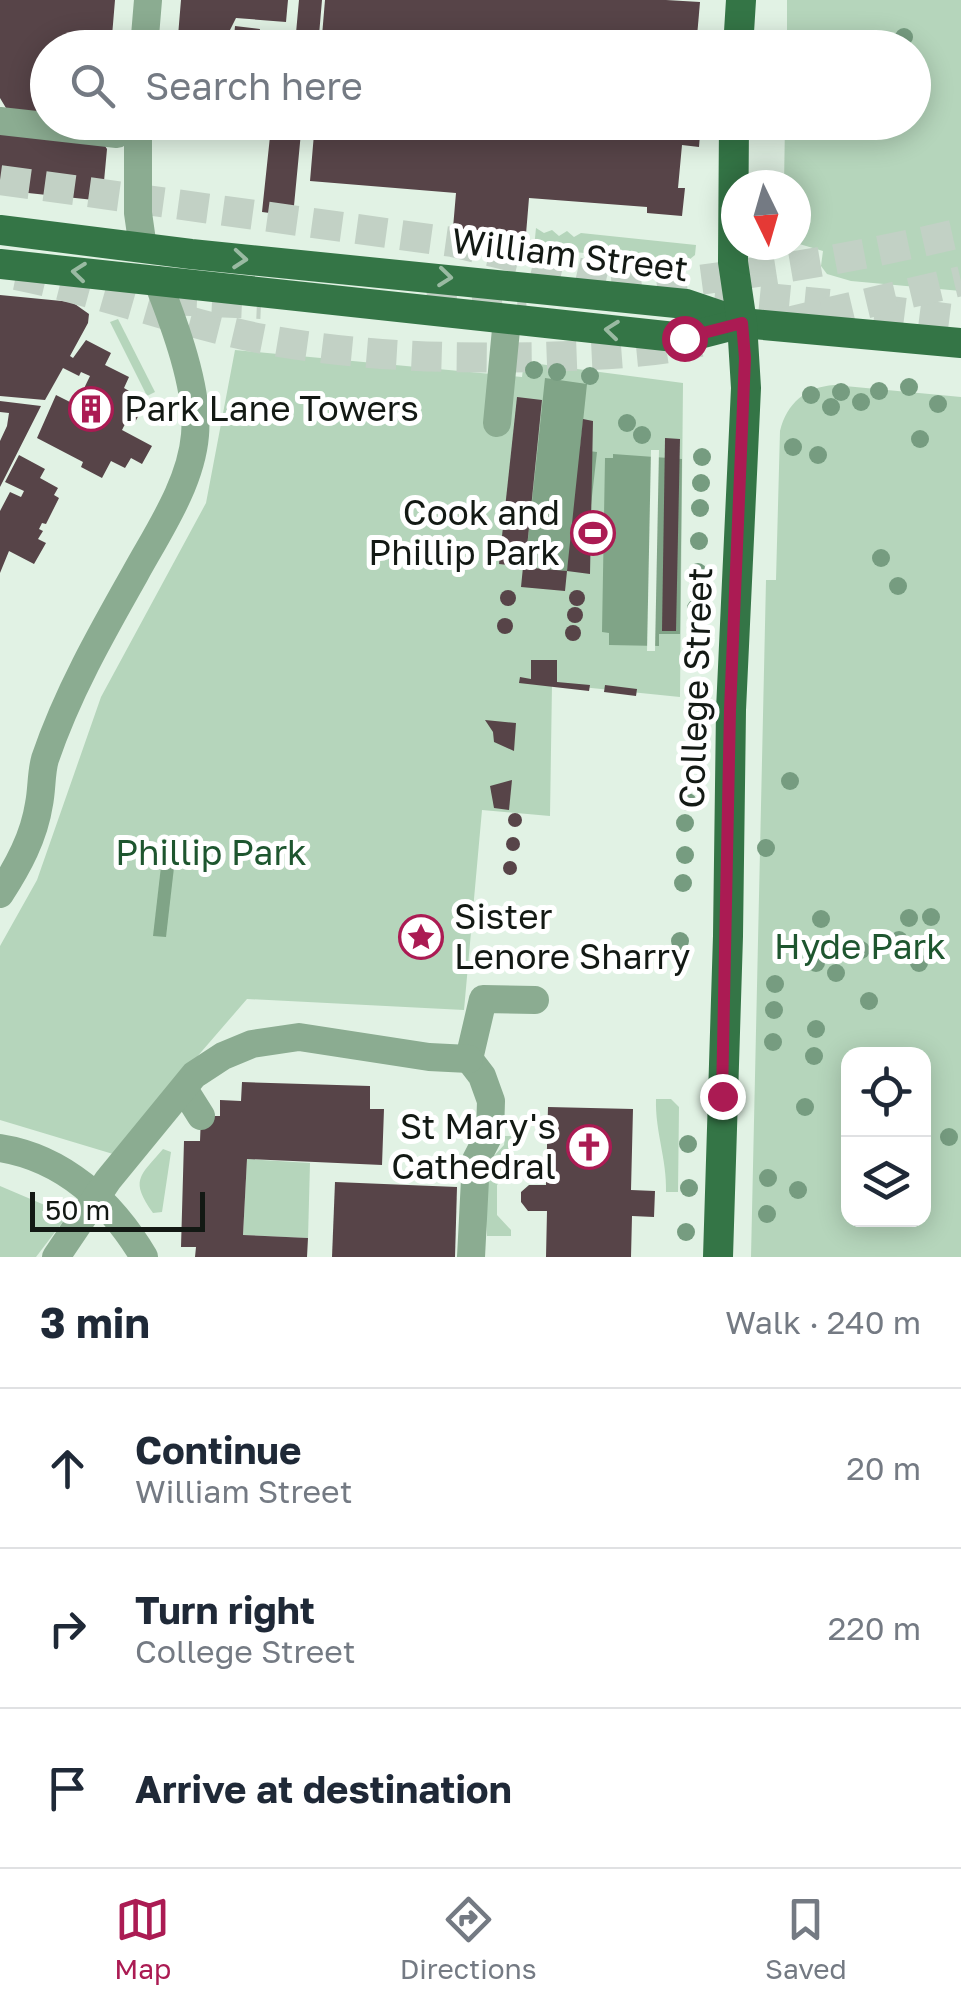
<!DOCTYPE html>
<meta charset="utf-8">
<style>
body{margin:0;font-family:"Golos Text",sans-serif;background:#f6f6f7;color:#1f2937}
.controls{position:absolute;right:30px;bottom:30px;display:grid;overflow:hidden;border-radius:20px;box-shadow:0 5px 25px #0003}
.controls button{width:90px;height:90px;display:grid;place-items:center;padding:0;border:0;border-bottom:2px solid #e0e1e3;background:#fff;color:#1f2937;font:50px sans-serif}
.compass{position:absolute;left:721px;top:170px;width:90px;height:90px;border-radius:50%;background:#fff;box-shadow:0 5px 25px #0003;rotate:175deg}
.scale{position:absolute;left:30px;bottom:25px;width:175px;box-sizing:border-box;padding-left:10px;border:5px solid #131914;border-top:0;font-size:28px;line-height:35px;white-space:nowrap;color:#131914;-webkit-text-stroke:8px #fff;paint-order:stroke}
.stop{position:absolute;width:30px;height:30px;margin:-22px;border:8px solid #ab1b53;border-radius:50%;background:#fff}
.stop.end{background:#ab1b53;border-color:#fff;box-shadow:0 2px 10px #0008}
.list{margin:0;padding:0;list-style:none}
h2{display:flex;justify-content:space-between;align-items:center;height:130px;margin:0;padding:0 40px;font-size:42px}
h2 small{font-size:32px;font-weight:400;color:#747a83}
.list li{display:grid;grid-template-columns:65px 1fr auto;gap:30px;align-items:center;box-sizing:border-box;height:160px;padding:0 40px;border-top:2px solid #e0e1e3}
.list b{display:block;font-size:38px;white-space:nowrap}
.list p{margin:0;font-size:32px;white-space:nowrap;color:#747a83}
.list em{font-size:32px;font-style:normal;color:#747a83}
.icon{flex:none;width:55px;height:55px;fill:none;stroke:currentColor;stroke-width:2;stroke-linecap:round;stroke-linejoin:round}
.map{position:relative;flex:none;width:961px;height:1257px;overflow:hidden}
.search{position:absolute;background:#fff;box-shadow:0 5px 25px #0003;left:30px;right:30px;top:30px;height:110px;display:flex;align-items:center;gap:25px;box-sizing:border-box;padding:0 35px;border-radius:55px;color:#747a83;font-size:38px}
.sheet{height:610px;background:#fff}
nav{display:flex;justify-content:space-around;align-items:center;box-sizing:border-box;height:140px;border-top:2px solid #e0e1e3;background:#fff;font-size:28px;color:#747a83}
nav a{display:grid;justify-items:center;gap:5px}
nav .on{color:#ab1b53}
.map>svg:first-child{display:block}
</style>
<div class="map">
<svg width="961" height="1257" viewBox="0 0 961 1257">
<rect width="100%" height="100%" fill="#e1f2e4"/>
<!-- green -->
<g fill="#b5d5bb" fill-rule="evenodd">
<path d="M787,0H961V291L851,281L827,274L821,266L823,251L796,243V185H784L785,123L914,122V48L787,47Z"/>
<path d="M536,228L544,233L552,230L559,236L567,231L574,237L581,233L696,245L695,255L685,263L534,248Z"/>
<path d="M118,319L155,392L147,396L110,322Z"/>
<path d="M235,350L522,377L524,362L683,383L680,697L552,684L550,816L482,810L464,1010L247,999L113,1154L0,1120V946L37,880L101,697L206,503Z"/>
<path d="M834,385L961,397V1257H751L766,580H776L780,431C787,403 806,387 834,385ZM848,1054H924V1220H848Z"/>
<path d="M656,1099H671L679,1107L678,1192H666C667,1159 655,1132 656,1099Z"/>
<path d="M505,1136H513V1168L497,1185V1215L511,1230V1236H487L483,1168L504,1145Z"/>
<path d="M163,1149L171,1152L162,1212L153,1213C130,1180 139,1177 163,1149Z"/>
<path d="M247,1159L310,1163L308,1238L243,1235Z"/>
<path d="M0,1186L68,1215L36,1257H0Z"/>
</g>
<!-- water -->
<g fill="#80a487">
<path d="M545,378L587,384L580,450L597,452L584,567L568,566L567,571L555,570V564H552L551,570L540,568L538,562L537,568L525,567Z"/>
<path d="M613,454L682,459L680,634H659V646L609,645V633L602,632L605,458H613Z"/>
<path d="M163,849L176,850L166,937L153,936Z"/>
</g>
<!-- pier -->
<path fill="#e1f2e4" d="M651,450H659L655,651H647Z"/>
<!-- building -->
<g fill="#574448">
<path d="M0,0H115L111,48H48V121L12,118L0,98Z"/>
<path d="M181,0H288L286,22L236,18L221,48H177Z"/>
<path d="M299,0H322L319,35L310,34L309,48H279L280,32L296,33Z"/>
<path d="M325,0H666L700,2L696,48H321Z"/>
<path d="M235,26L260,29L258,48H233Z"/>
<path d="M197,122H250L249,134L196,129Z"/>
<path d="M265,122H302L293,216L262,212L271,127H264Z"/>
<path d="M315,122H701L699,147L682,145L678,188H685L682,216L647,213V207L529,198L526,234L453,228L456,193L310,181Z"/>
<path d="M0,133L103,143L107,149L103,192L94,200L0,190Z"/>
<path d="M0,295L72,302L89,314L88,323L70,356L73,358L86,340L111,353L105,365L129,377L124,388L129,391L123,404L140,413L134,424L127,420L122,430L152,446L142,464L131,458L125,468L111,461L102,478L81,467L83,462L37,438L56,395L76,405L90,376L81,372L79,376L63,368L45,400L0,396Z"/>
<path d="M517,397L542,400L525,567L499,564Z"/>
<path d="M0,401L41,406L0,487V441L7,426L9,413L0,412Z"/>
<path d="M583,419L593,421L590,574L567,571L565,591L521,587L523,567L567,571Z"/>
<path d="M665,438L680,439L676,631H662Z"/>
<path d="M19,455L45,469L40,478L58,488L54,495L59,498L46,524L42,523L39,529L43,531L38,539L46,543L34,564L9,551L0,573V511L10,492L21,497L24,491L5,482Z"/>
<circle cx="508" cy="598" r="8"/>
<circle cx="577" cy="598" r="8"/>
<circle cx="575" cy="615" r="8"/>
<circle cx="505" cy="626" r="8"/>
<circle cx="573" cy="633" r="8"/>
<path d="M531,660H557V682L590,685L589,691L519,683L520,677L531,679Z"/>
<path d="M605,685L637,689L636,696L604,692Z"/>
<path d="M485,720L516,723L514,751L494,742L493,732Z"/>
<path d="M512,780L509,810L494,808L490,786Z"/>
<circle cx="515" cy="820" r="7"/>
<circle cx="513" cy="844" r="7"/>
<circle cx="510" cy="868" r="7"/>
<path d="M242,1082L370,1086V1109H384L382,1165L247,1159L243,1235L308,1238L307,1257H195L196,1247H181L184,1141H200L201,1116H220V1100L241,1101Z"/>
<path d="M548,1107L633,1109L631,1190L655,1191L654,1217L632,1216L631,1257H546L547,1211H528L521,1202V1192L529,1185H546Z"/>
<path d="M335,1182L457,1187L455,1257H332Z"/>
</g>
<g fill="none" stroke-linecap="round" stroke-linejoin="round">
<!-- highway-tunnel -->
<g stroke="#c2d1c5" stroke-width="30" stroke-dasharray="30 15" stroke-linecap="butt">
<path d="M0,180L452,242L625,284"/>
<path d="M16,275C101,292 183,324 268,340C357,356 450,359 541,357C595,355 648,354 700,342"/>
<path d="M612,289C730,279 845,260 961,233"/>
<path d="M715,293L829,304"/>
<path d="M167,300L261,304"/>
<path d="M427,301L526,296"/>
<path d="M875,309L961,320"/>
<path d="M779,324L961,281"/>
</g>
<!-- minor -->
<g stroke="#8bac91" stroke-width="28">
<path d="M144,48L148,0"/>
<path d="M0,121L117,134"/>
<path d="M138,122V213L143,248"/>
<path d="M497,423L507,319"/>
<path d="M0,894C18,866 34,837 39,804C42,789 41,773 45,759C67,694 101,634 135,574C158,532 191,484 195,435C199,389 174,323 157,280"/>
<path d="M469,1059L482,1076L491,1101L490,1133L476,1160L471,1257"/>
<path d="M469,1059L483,999L535,1000"/>
<path d="M184,1089L201,1116"/>
<path d="M0,1148C64,1158 112,1203 144,1257"/>
<path d="M56,1257L108,1180L194,1075L223,1056L252,1044L299,1037L429,1057L469,1059"/>
</g>
<!-- major -->
<g stroke="#347546" stroke-width="30">
<path d="M738,48L741,0"/>
<path d="M0,230L191,254L686,304L742,323L961,343"/>
<path d="M0,264L684,338L742,323"/>
<path d="M718,1257L728,936L731,710L746,388L742,323L733,262L734,122"/>
</g>
</g>
<!-- trees -->
<g fill="#769c80">
<circle cx="904" cy="37" r="9"/>
<circle cx="534" cy="370" r="9"/>
<circle cx="557" cy="372" r="9"/>
<circle cx="590" cy="376" r="9"/>
<circle cx="909" cy="387" r="9"/>
<circle cx="879" cy="391" r="9"/>
<circle cx="841" cy="392" r="9"/>
<circle cx="811" cy="395" r="9"/>
<circle cx="861" cy="402" r="9"/>
<circle cx="938" cy="404" r="9"/>
<circle cx="831" cy="407" r="9"/>
<circle cx="627" cy="423" r="9"/>
<circle cx="642" cy="435" r="9"/>
<circle cx="920" cy="439" r="9"/>
<circle cx="793" cy="447" r="9"/>
<circle cx="818" cy="455" r="9"/>
<circle cx="702" cy="457" r="9"/>
<circle cx="701" cy="483" r="9"/>
<circle cx="700" cy="508" r="9"/>
<circle cx="699" cy="541" r="9"/>
<circle cx="881" cy="558" r="9"/>
<circle cx="698" cy="572" r="9"/>
<circle cx="898" cy="586" r="9"/>
<circle cx="696" cy="608" r="9"/>
<circle cx="790" cy="781" r="9"/>
<circle cx="688" cy="802" r="9"/>
<circle cx="685" cy="823" r="9"/>
<circle cx="766" cy="848" r="9"/>
<circle cx="685" cy="855" r="9"/>
<circle cx="683" cy="883" r="9"/>
<circle cx="931" cy="917" r="9"/>
<circle cx="909" cy="918" r="9"/>
<circle cx="821" cy="919" r="9"/>
<circle cx="878" cy="940" r="9"/>
<circle cx="899" cy="940" r="9"/>
<circle cx="680" cy="941" r="9"/>
<circle cx="861" cy="950" r="9"/>
<circle cx="816" cy="963" r="9"/>
<circle cx="919" cy="963" r="9"/>
<circle cx="836" cy="973" r="9"/>
<circle cx="775" cy="984" r="9"/>
<circle cx="869" cy="1001" r="9"/>
<circle cx="774" cy="1010" r="9"/>
<circle cx="816" cy="1029" r="9"/>
<circle cx="773" cy="1042" r="9"/>
<circle cx="814" cy="1056" r="9"/>
<circle cx="805" cy="1107" r="9"/>
<circle cx="949" cy="1137" r="9"/>
<circle cx="688" cy="1144" r="9"/>
<circle cx="768" cy="1178" r="9"/>
<circle cx="689" cy="1188" r="9"/>
<circle cx="798" cy="1190" r="9"/>
<circle cx="767" cy="1214" r="9"/>
<circle cx="686" cy="1232" r="9"/>
</g>
<!-- one-way arrows -->
<defs><path id="oneway-chevron" d="M-2-3.5L2.5 0L-2 3.5" fill="none" stroke-width="1.6" stroke-linecap="round" stroke-linejoin="round" transform="scale(2.5)"/></defs>
<g stroke="#9abaa2">
<use href="#oneway-chevron" transform="translate(240 259) rotate(5)"/>
<use href="#oneway-chevron" transform="translate(79 272) rotate(-174)"/>
<use href="#oneway-chevron" transform="translate(445 277) rotate(6)"/>
<use href="#oneway-chevron" transform="translate(612 330) rotate(-174)"/>
</g>
<g fill="none" stroke-linecap="round" stroke-linejoin="round">
<!-- route -->
<path stroke="#ab1b53" stroke-width="12" d="M684,338L742,323L745,358L730,710L722,1096"/>
</g>
<!-- icons -->
<defs>
<g id="building-ring" transform="scale(2.25)"><circle r="9.5" fill="#fff" stroke="#ab1b53" stroke-width="1.5"/><path d="M-4-6H4V6H1V3H-1V6H-4ZM-2.5-4.3h1.7v1.8h-1.7ZM.8-4.3h1.7v1.8H.8ZM-2.5-1h1.7V.8h-1.7ZM.8-1h1.7V.8H.8Z" fill="#ab1b53"/></g>
<g id="stadium-ring" transform="scale(2.25)"><circle r="9.5" fill="#fff" stroke="#ab1b53" stroke-width="1.5"/><path d="M0-5a6.5 5 0 1 0 0 10a6.5 5 0 1 0 0-10ZM-3.5-1.8h7v3.6h-7Z" fill="#ab1b53"/></g>
<g id="sight-ring" transform="scale(2.25)"><circle r="9.5" fill="#fff" stroke="#ab1b53" stroke-width="1.5"/><path d="M0-6L1.8-2.2L6-1.7L2.9 1.2L3.7 5.4L0 3.3L-3.7 5.4L-2.9 1.2L-6-1.7L-1.8-2.2Z" fill="#ab1b53"/></g>
<g id="church-ring" transform="scale(2.25)"><circle r="9.5" fill="#fff" stroke="#ab1b53" stroke-width="1.5"/><path d="M-1.2-6h2.4v3.5h3.3v2.4h-3.3V6h-2.4V-.1h-3.3v-2.4h3.3Z" fill="#ab1b53"/></g>
</defs>
<g fill-rule="evenodd">
<use href="#building-ring" x="91" y="409"/>
<use href="#stadium-ring" x="593" y="533"/>
<use href="#sight-ring" x="421" y="937"/>
<use href="#church-ring" x="589" y="1147"/>
</g>
<g text-anchor="middle" stroke-width="10" stroke-linejoin="round" paint-order="stroke">
<!-- street labels -->
<g font-size="35" fill="#131914" stroke="#fff">
<text transform="translate(570 255) rotate(7)" y="12">William Street</text>
<text transform="translate(696 688) rotate(-88)" y="12">College Street</text>
</g>
<!-- poi labels -->
<g font-size="35" fill="#131914" stroke="#fff" text-anchor="start">
<text x="124" y="421">Park Lane Towers</text>
<text x="560" y="525" text-anchor="end">Cook and<tspan x="560" dy="40">Phillip Park</tspan></text>
<text x="454" y="929">Sister<tspan x="454" dy="40">Lenore Sharry</tspan></text>
<text x="556" y="1139" text-anchor="end">St Mary's<tspan x="556" dy="40">Cathedral</tspan></text>
</g>
<!-- park labels -->
<g font-size="35" fill="#1e562f" stroke="#fff">
<text x="211" y="865">Phillip Park</text>
<text x="860" y="959">Hyde Park</text>
</g>
</g>
</svg>
<div class="controls">
<button><svg class="icon" aria-label="locate" viewBox="0 0 24 24"><circle cx="12" cy="12" r="6"/><path d="M12 2v4M12 18v4M2 12h4M18 12h4"/></svg></button>
<button><svg class="icon" aria-label="layers" viewBox="0 0 24 24"><path d="M12 4l9 5-9 5-9-5zM3 14l9 5 9-5"/></svg></button>
</div>
<svg class="compass" viewBox="-18 -18 36 36"><path d="M0-13l5 13h-10z" fill="#e53935"/><path d="M0 13l5-13h-10z" fill="#747a83"/></svg>
<div class="scale">50 m</div>
<div class="stop" style="left:684px;top:338px"></div>
<div class="stop end" style="left:722px;top:1096px"></div>
<div class="search"><svg class="icon" aria-label="search" viewBox="0 0 24 24"><circle cx="10" cy="10" r="6"/><path d="M15 15l6 6"/></svg>Search here</div>
</div>
<section class="sheet">
<h2>3 min<small>Walk · 240 m</small></h2>
<ul class="list">
<li><svg class="icon" aria-label="ahead" viewBox="0 0 24 24"><path d="M12 20V5M6 11l6-6 6 6"/></svg><div><b>Continue</b><p>William Street</p></div><em>20 m</em></li>
<li><svg class="icon" aria-label="right" viewBox="0 0 24 24"><path d="M7 20v-9h11M14 6l5 5-5 5"/></svg><div><b>Turn right</b><p>College Street</p></div><em>220 m</em></li>
<li><svg class="icon" aria-label="arrive" viewBox="0 0 24 24"><path d="M6 21V4h12l-3 4 3 4H6"/></svg><div><b>Arrive at destination</b></div></li>
</ul>
</section>
<nav>
<a class="on"><svg class="icon" aria-label="map" viewBox="0 0 24 24"><path d="M3 6l6-2 6 2 6-2v14l-6 2-6-2-6 2zM9 4v14M15 6v14"/></svg>Map</a>
<a><svg class="icon" aria-label="directions" viewBox="0 0 24 24"><path d="M12 3l9 9-9 9-9-9zM9 14v-3h6M13 9l2 2-2 2"/></svg>Directions</a>
<a><svg class="icon" aria-label="saved" viewBox="0 0 24 24"><path d="M7 4h10v16l-5-4-5 4z"/></svg>Saved</a>
</nav>
